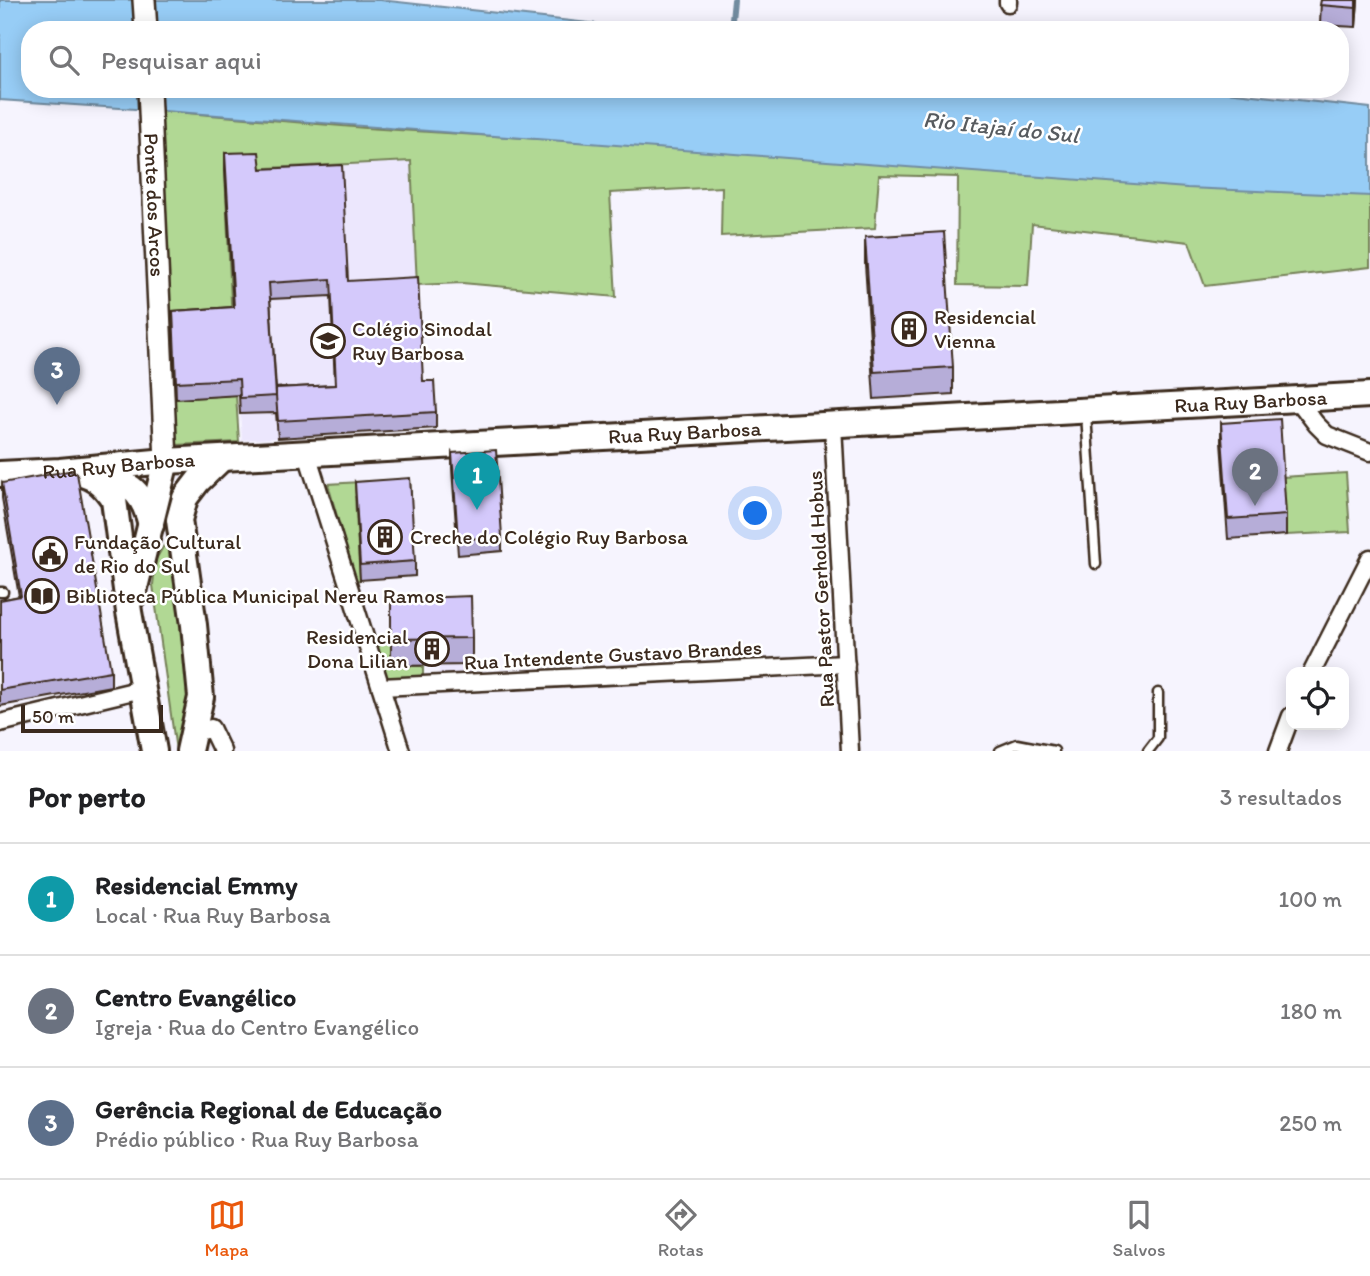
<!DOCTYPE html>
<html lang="pt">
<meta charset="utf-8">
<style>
body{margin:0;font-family:Itim,sans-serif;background:#f6f6f6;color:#202124}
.controls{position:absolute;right:21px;bottom:21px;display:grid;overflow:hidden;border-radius:14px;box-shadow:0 4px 18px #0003}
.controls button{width:63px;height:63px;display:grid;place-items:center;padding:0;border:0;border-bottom:2px solid #e0e0e0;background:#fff;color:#202124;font:35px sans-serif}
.scale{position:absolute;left:21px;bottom:18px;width:142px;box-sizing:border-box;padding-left:7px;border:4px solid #3b2a1e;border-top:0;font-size:19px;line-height:24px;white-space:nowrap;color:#3b2a1e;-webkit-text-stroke:5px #fff;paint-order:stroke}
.you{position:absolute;left:756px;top:514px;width:24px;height:24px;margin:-18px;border:5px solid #fff;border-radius:50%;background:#1a73e8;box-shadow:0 0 0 10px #1a73e833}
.badge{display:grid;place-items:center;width:46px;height:46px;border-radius:50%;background:#ea580c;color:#fff;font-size:23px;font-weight:700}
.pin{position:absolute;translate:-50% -58px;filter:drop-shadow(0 2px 4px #0008)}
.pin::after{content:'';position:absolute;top:37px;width:24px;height:21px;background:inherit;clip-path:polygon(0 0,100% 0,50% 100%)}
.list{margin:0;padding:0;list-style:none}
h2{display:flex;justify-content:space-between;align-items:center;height:91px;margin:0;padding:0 28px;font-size:30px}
h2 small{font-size:23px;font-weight:400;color:#757577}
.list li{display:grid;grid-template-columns:46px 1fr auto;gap:21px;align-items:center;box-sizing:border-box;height:112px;padding:0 28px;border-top:2px solid #e0e0e0}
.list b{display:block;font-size:26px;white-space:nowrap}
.list p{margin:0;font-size:23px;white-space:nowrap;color:#757577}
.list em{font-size:23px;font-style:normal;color:#757577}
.icon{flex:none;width:38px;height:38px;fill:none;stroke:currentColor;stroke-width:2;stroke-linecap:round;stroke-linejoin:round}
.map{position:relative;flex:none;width:1370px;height:751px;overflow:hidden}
.search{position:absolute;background:#fff;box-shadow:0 4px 18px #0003;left:21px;right:21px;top:21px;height:77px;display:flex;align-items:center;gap:18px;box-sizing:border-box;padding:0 24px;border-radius:28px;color:#757577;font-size:26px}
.sheet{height:427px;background:#fff}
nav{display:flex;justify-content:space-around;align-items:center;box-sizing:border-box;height:98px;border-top:2px solid #e0e0e0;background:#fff;font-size:19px;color:#757577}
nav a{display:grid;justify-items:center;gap:4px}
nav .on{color:#ea580c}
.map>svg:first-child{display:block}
</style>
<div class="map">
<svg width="1370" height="751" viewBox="0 0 1370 751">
<rect width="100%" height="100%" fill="#f6f4fe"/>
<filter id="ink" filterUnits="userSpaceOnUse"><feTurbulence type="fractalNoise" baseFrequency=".0143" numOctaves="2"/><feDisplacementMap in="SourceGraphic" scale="14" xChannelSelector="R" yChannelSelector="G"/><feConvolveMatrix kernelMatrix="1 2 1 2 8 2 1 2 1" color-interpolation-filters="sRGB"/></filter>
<g filter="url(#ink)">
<!-- built -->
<g fill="#ece7fd">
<path d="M411,160L423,397H435L437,429L242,440L225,170Z"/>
<path d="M472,665L473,677L439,678V666Z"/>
</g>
<!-- green -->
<g fill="#b1d894" stroke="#768159" stroke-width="2">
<path d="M150,110L366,128L1370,191V267L1205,286L1189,242L1032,224L1028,286L957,285L958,177L879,175L875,228L721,236L722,187L610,193L616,297L462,283L417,285L411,161L225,170L232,324L168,328Z"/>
<path d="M236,395L239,442L175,445L172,399Z"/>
<path d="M1346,473L1350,532L1286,535L1282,477Z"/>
<path d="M410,479L411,493L355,497L360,580L355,581L328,484Z"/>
<path d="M166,542L189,640L195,694L180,751H176L153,585L156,559Z"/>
<path d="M383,641H391L392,666H423V679L385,680L377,648Z"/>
</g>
<!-- water -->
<path fill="#97cdf6" stroke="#728ca0" stroke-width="2" d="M0,0H380L653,30H30V89H1199L1370,108V196L1187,188L150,110L0,100Z"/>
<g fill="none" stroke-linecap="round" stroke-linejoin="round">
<!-- stream -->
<path stroke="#728ca0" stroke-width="6" d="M731,30L734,0"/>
<!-- lane casing -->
<g stroke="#3b2a1e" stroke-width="13">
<g id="lane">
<path d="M1086,414L1096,564"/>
<path d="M0,592H3"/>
<path d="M1000,751L1017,744L1054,751"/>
<path d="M1148,751L1158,738V693"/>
</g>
</g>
<!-- street casing -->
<g stroke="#3b2a1e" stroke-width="21">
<g id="street">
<path d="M1008,3V0"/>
<path d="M1297,399L1316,424L1327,435L1370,452"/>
<path d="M833,425L850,751"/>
<path d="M307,454L401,751"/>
<path d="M1312,672L1370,558"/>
<path d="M381,687L846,664"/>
<path d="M0,723L142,689"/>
<path d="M193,734L211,728L222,751"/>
<path d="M1278,751L1291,716"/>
</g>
</g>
<!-- secondary casing -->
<g stroke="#3b2a1e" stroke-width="26">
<g id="secondary">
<path d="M144,0L146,30"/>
<path id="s1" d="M149,89L166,461"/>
</g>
</g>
<!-- primary casing -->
<g stroke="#3b2a1e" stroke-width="30">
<g id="primary">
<path d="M72,472C93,475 102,482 114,500L129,612L154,751"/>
<path id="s2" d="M0,474L60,471L166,461L1370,395"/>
<path d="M90,475C127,481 142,487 151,525"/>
<path d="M133,596L166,461"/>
<path d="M189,751L201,697L194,625L179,520L185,498L198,481L221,459"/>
</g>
</g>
<!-- lane -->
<use href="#lane" stroke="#fff" stroke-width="8"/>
<!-- street -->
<use href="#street" stroke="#fff" stroke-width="16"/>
<!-- secondary -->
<use href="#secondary" stroke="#fff" stroke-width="21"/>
<!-- primary -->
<use href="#primary" stroke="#fff" stroke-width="24"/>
</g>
<!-- wall -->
<g fill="#b6add8" stroke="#3b2a1e" stroke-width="2" fill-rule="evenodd">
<path d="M1321,0H1358L1356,27L1320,25Z"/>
<path d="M225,153L261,169L348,281L423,381L436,412V428L278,438L276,413L240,414L239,395L176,399L173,311L233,307L225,170ZM331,296L335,385L276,388L270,299Z"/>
<path d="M865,237L953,367V394L874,399L865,264Z"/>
<path d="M1221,423L1286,515V535L1228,539L1221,442Z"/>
<path d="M452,453L502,536V551L458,555L452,468Z"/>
<path d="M355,482L415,561V576L360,580Z"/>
<path d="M2,483L111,671V686L0,706V600L19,596L2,498Z"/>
<path d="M391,599L472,638V665L391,666Z"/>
</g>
<!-- shaded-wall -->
<path fill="#948db0" stroke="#3b2a1e" stroke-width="2" d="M1356,0H1358L1356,27Z"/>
<!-- building -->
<g fill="#d4c9fb" stroke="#3b2a1e" stroke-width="2" fill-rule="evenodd">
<path d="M1321,0H1356V8L1320,5Z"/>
<path d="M259,152L261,169L342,165L348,281L418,277L423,381H434L436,412L278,421L276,396L240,398L239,379L176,382L173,311L234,307L225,153ZM331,279L336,385L276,388V396L269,283Z"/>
<path d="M944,232L953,367L874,372L865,237Z"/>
<path d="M1280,419L1286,515L1228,519L1221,423Z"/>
<path d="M496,450L502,536L458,540L452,453Z"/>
<path d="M68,471L77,473L111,671L0,690V600L21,596L2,483Z"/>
<path d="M410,478L415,561L360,565L355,482Z"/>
<path d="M471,596L472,638L391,639V599Z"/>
</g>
</g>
<!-- icons -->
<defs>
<g id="building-ring" transform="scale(1.75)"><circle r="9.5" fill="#fff" stroke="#3b2a1e" stroke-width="1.5"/><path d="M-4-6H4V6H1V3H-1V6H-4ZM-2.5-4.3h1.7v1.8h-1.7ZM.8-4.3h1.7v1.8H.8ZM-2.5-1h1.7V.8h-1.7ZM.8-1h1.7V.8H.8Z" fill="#3b2a1e"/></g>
<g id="school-ring" transform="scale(1.75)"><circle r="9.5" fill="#fff" stroke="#3b2a1e" stroke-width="1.5"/><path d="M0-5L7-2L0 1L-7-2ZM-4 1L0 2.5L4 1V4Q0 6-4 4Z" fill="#3b2a1e"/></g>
<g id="civic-ring" transform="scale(1.75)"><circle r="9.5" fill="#fff" stroke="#3b2a1e" stroke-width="1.5"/><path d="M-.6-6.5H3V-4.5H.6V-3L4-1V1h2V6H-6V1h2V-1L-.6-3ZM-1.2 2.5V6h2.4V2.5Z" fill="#3b2a1e"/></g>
<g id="library-ring" transform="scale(1.75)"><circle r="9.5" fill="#fff" stroke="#3b2a1e" stroke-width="1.5"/><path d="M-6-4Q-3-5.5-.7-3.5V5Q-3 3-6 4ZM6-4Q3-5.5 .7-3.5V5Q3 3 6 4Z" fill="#3b2a1e"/></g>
</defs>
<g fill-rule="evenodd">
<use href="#building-ring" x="909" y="329"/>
<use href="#school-ring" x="328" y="341"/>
<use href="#building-ring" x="385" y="537"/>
<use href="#civic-ring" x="50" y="554"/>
<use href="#library-ring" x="42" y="596"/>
<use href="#building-ring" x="432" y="649"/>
</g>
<g text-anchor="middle" stroke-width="5" stroke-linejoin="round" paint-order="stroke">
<!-- street labels -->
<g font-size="21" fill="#3b2a1e" stroke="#fff">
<text dy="7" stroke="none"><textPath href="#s1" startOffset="116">Ponte dos Arcos</textPath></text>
<text dy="7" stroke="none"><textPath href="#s2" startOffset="1253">Rua Ruy Barbosa</textPath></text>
<text dy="7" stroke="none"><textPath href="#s2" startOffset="686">Rua Ruy Barbosa</textPath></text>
<text dy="7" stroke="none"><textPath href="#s2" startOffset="119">Rua Ruy Barbosa</textPath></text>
<text transform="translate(821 589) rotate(-93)" y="7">Rua Pastor Gerhold Hobus</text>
<text transform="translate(613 655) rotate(-3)" y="7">Rua Intendente Gustavo Brandes</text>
</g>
<!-- poi labels -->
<g font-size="21" fill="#3b2a1e" stroke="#fff" text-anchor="start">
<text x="934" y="324">Residencial<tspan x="934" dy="24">Vienna</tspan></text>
<text x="352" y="336">Colégio Sinodal<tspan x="352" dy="24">Ruy Barbosa</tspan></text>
<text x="410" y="544">Creche do Colégio Ruy Barbosa</text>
<text x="74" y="549">Fundação Cultural<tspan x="74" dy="24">de Rio do Sul</tspan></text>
<text x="66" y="603">Biblioteca Pública Municipal Nereu Ramos</text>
<text x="408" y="644" text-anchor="end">Residencial<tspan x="408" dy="24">Dona Lilian</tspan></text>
</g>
<!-- water labels -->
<g font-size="23" font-style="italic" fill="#575b5f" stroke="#fff">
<text transform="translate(1001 127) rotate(6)" y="8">Rio Itajaí do Sul</text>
</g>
</g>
</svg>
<div class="controls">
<button><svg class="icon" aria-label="locate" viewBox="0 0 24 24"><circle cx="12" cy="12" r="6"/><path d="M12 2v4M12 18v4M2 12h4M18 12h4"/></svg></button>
</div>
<div class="scale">50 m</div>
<div class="you"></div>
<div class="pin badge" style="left:477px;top:510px;background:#0f9aa8">1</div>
<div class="pin badge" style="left:1255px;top:506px;background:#6b7280">2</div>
<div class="pin badge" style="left:57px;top:405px;background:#5c6f8a">3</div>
<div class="search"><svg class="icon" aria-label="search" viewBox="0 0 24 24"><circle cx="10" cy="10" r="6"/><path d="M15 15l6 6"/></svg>Pesquisar aqui</div>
</div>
<section class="sheet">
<h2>Por perto<small>3 resultados</small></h2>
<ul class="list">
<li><span class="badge" style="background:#0f9aa8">1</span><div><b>Residencial Emmy</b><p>Local · Rua Ruy Barbosa</p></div><em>100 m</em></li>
<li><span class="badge" style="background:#6b7280">2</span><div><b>Centro Evangélico</b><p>Igreja · Rua do Centro Evangélico</p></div><em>180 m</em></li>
<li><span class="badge" style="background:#5c6f8a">3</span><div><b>Gerência Regional de Educação</b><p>Prédio público · Rua Ruy Barbosa</p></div><em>250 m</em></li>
</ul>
</section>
<nav>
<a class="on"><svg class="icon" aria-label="map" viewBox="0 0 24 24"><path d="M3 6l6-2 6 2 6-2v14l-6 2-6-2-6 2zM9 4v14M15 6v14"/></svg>Mapa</a>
<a><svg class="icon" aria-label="directions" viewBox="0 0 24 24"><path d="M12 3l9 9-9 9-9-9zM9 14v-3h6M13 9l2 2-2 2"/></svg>Rotas</a>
<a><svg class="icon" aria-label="saved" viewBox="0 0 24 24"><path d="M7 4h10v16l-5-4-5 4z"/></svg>Salvos</a>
</nav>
